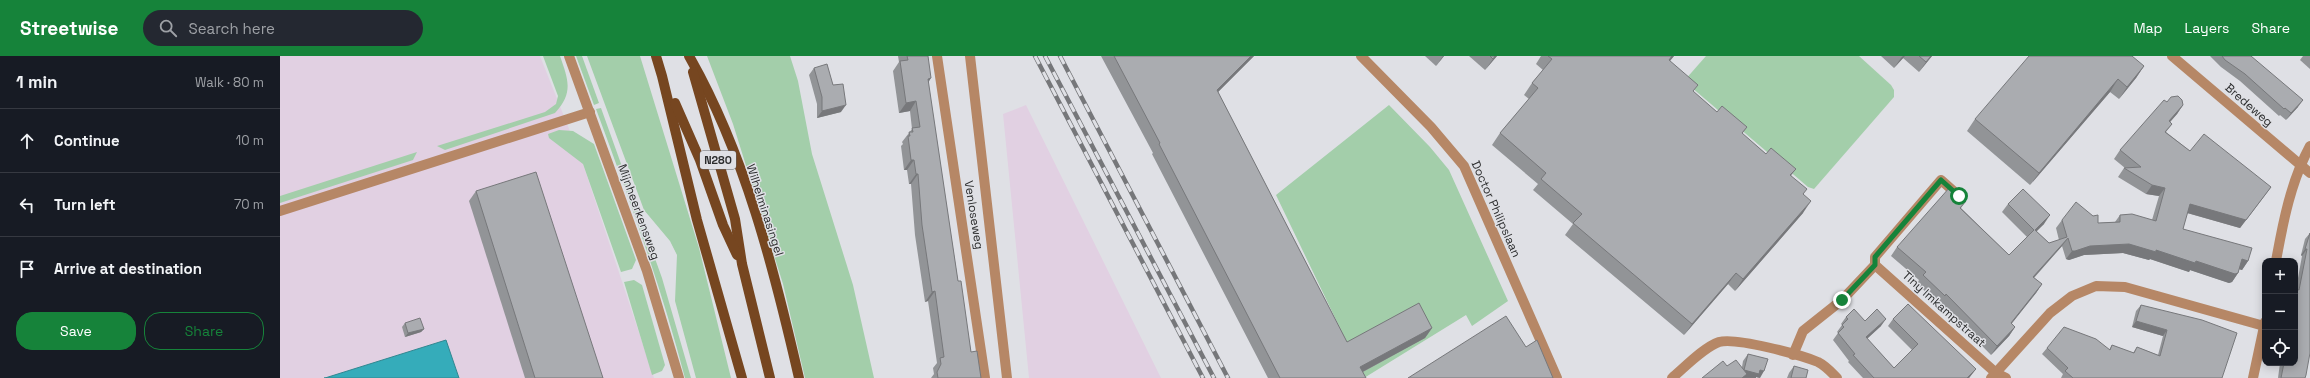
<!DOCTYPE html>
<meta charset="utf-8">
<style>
body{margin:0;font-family:"Space Grotesk",sans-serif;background:#242831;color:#f1f3f6}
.controls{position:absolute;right:12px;bottom:12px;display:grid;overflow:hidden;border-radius:8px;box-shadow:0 2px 10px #0003}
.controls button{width:36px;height:36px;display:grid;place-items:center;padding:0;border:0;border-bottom:1px solid #363941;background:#171b24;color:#f1f3f6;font:20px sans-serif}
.stop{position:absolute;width:12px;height:12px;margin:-9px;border:3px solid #16833a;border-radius:50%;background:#fff}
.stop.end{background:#16833a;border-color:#fff;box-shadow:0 1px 4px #0008}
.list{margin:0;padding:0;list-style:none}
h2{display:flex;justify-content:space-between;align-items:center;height:52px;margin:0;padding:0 16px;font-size:17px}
h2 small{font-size:13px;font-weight:400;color:#9ea1a6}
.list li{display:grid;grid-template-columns:26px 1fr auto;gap:12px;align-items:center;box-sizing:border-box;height:64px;padding:0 16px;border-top:1px solid #363941}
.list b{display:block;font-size:15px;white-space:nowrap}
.list em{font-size:13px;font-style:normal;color:#9ea1a6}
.actions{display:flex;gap:8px;padding:12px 16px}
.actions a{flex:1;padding:9px 0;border:1px solid #16833a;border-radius:16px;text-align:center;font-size:14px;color:#16833a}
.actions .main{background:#16833a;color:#fff}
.icon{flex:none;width:22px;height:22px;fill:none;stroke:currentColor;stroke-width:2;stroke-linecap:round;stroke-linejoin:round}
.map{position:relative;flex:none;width:2030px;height:322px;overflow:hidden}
header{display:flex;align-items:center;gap:24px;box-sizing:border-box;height:56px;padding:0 20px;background:#16833a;color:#fff}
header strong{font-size:19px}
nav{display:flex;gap:22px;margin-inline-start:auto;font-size:14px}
.search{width:280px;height:36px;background:#242831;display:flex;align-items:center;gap:10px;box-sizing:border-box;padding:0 14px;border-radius:22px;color:#9ea1a6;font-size:15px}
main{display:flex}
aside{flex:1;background:#171b24}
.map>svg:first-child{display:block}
</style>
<header>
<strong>Streetwise</strong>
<div class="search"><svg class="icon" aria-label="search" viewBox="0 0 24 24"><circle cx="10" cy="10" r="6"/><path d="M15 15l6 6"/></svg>Search here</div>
<nav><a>Map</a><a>Layers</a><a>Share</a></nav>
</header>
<main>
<aside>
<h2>1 min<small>Walk · 80 m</small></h2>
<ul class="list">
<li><svg class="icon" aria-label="ahead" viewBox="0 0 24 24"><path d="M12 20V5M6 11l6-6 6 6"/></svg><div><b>Continue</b></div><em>10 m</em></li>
<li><svg class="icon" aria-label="left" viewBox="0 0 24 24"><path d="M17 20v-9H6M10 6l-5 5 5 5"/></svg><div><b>Turn left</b></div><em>70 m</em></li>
<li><svg class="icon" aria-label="arrive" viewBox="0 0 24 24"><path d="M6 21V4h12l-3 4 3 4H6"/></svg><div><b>Arrive at destination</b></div></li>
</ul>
<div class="actions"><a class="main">Save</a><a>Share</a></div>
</aside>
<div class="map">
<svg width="2030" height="322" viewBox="0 0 2030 322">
<rect width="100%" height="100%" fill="#dfe0e5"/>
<!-- industrial -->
<g fill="#e1d0e2">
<path d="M0,0H260L303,108L374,322H179L166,284L44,322H0Z"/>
<path d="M746,49L881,322H749L723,58Z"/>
</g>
<!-- green -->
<g fill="#a3ceaa">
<path d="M263,0H280C288,23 294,37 275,57L165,94L157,90L265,56L276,48L278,40Z"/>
<path d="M296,0H302L319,47L314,49Z"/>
<path d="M307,0H360L419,192L451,322H416L395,245L397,199L390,185L364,154Z"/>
<path d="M427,0H510L518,25L532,98L573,229L594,322H525L503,228L453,68Z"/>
<path d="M1426,0H1579L1611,29L1614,34V41L1534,133L1528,131L1404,25Z"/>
<path d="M1109,49L1150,91L1169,114L1228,245L1192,270L1186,259L1084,322L996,139Z"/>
<path d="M321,52L382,222L411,322H405C381,230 349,142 316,53Z"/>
<path d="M279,74L293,75L314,88L356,204L352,213L341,216L303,108L269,82L268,78Z"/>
<path d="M137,96L133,104L0,147V140Z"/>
<path d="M354,224L362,229L385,309L382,315L372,319L344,226Z"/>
</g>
<!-- water -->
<path fill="#35acba" stroke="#328690" d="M166,284L179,322H44H45Z"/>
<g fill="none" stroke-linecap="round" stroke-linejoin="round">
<!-- minor -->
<g stroke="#b68766" stroke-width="10">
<path d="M289,0L367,215L399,322"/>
<path d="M657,0L705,322"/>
<path d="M690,0L727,322"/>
<path d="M1081,0L1151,71L1184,110L1277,322"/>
<path d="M1892,0L2030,117"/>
<path d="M0,155L310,56"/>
<path d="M1996,205C2003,166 2011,125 2030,90"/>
<path d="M1595,209L1716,317L1726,322"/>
<path d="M1513,299L1523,275L1562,244L1595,209V201L1661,124L1679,140"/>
<path d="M1392,322C1404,312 1424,291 1439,286C1456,281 1521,299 1538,306C1546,310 1551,316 1557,322"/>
<path d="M1711,322L1770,257L1792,240L1816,230L1845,231L1984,270"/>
<path d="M1973,322L1985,266"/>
</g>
<!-- major -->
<g stroke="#764620" stroke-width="10">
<path d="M376,0L382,20L417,164L462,322"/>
<path d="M409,0C465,98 494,213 519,322"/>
<path d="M413,16L455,163L462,208L490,322"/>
<path d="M395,47L420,104L443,169L457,199"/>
</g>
<!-- rail casing -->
<g stroke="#76777a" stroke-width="4.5">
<g id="rail">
<path d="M755,0L923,322"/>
<path d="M765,0L934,322"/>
<path d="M780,0L948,322"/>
</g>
</g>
<!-- rail -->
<use href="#rail" stroke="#dfe0e5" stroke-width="3" stroke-dasharray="9" stroke-linecap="butt"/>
</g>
<!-- wall -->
<g fill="#929497">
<path d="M618,0H648V27L678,225L691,296L701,322H651L654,318L653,312L657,307L648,245L645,246L635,179L631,128H629L627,114H624L621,90L623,88L622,86L632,73L630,55L619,57L613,15L619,6Z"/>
<path d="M821,0H974L938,36L1067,286L1152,272L1145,282L1083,316L1086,322H988L872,98L873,97Z"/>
<path d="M1145,0H1164L1156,10Z"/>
<path d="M1189,0H1217L1205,14Z"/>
<path d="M1261,0H1394L1390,5L1413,36L1437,56L1467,71L1462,78L1486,98L1516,113L1511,120L1524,138L1523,157L1455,235L1448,228L1404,279L1285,179L1293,168L1253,134L1258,128L1212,89L1220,77L1249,43L1244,39L1252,27L1263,14L1256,8Z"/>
<path d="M1601,0H1652L1639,16L1623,2L1614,12Z"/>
<path d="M1930,0H1971L2018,51L2006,64L2000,59L1999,60L1960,25L1941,11Z"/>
<path d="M2023,0H2030V13L2020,4Z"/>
<path d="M1864,10L1856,22L1839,43L1830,36L1750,129L1687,75L1695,63Z"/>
<path d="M534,12L553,29L561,56L537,62V48L529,19Z"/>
<path d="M1887,46L1903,49L1897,58L1890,66L1892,68L1886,76L1910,95L1991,131L1960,172L1907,157L1903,173L1968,205L1962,214L1959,213L1958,217L1952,226L1949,227L1910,214L1909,216L1870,203L1869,204L1843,197L1804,199L1789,204L1786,203L1782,190L1754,222L1762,228L1756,237L1731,268L1735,271L1729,280L1711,299L1660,247L1659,248L1637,228L1639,224L1611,200L1617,191L1686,145L1681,152L1729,199L1747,181L1722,156L1728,148L1764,168L1756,175L1769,187L1779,184L1776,172L1782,164L1818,167L1835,166L1840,159L1872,164L1879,140L1866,138L1838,121L1844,112H1845L1834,103L1840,94Z"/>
<path d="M196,135L323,322H245L189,145Z"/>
<path d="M2030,177L2025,322H1998L2000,307H2015V235L2016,233L2022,200L2021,199L2025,183Z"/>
<path d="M1861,249L1942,322H1781L1783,318L1762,298L1767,292L1829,294L1832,289L1853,297L1857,291L1878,299L1883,280L1852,271L1856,255Z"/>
<path d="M1566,261L1585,265L1601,270L1587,283L1614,312L1632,294L1608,270L1613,263L1696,313L1689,322H1583L1568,306L1569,305L1553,284L1558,277L1557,276L1562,269L1561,268Z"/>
<path d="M125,267L144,273L141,276L125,281L122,271Z"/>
<path d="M1468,298L1480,322L1476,321V322H1422L1447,310L1462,311L1463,305Z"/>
<path d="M1514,310L1526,322H1507L1509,317Z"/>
</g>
<!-- shaded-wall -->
<g fill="#77787b">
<path d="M971,0H974L930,44L937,34Z"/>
<path d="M1163,0H1164L1156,10Z"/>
<path d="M1215,0H1217L1205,14L1213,3Z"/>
<path d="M1392,0H1394L1381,15L1389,4Z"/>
<path d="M1623,0H1625L1614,12L1621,2Z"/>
<path d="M1651,0H1652L1639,16L1646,6Z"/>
<path d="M1864,10L1856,22L1839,43L1847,31Z"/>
<path d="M651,22L645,32L648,23Z"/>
<path d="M1838,23L1830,36L1750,129L1759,117Z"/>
<path d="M2023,44L2018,51L2006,64L2011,57Z"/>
<path d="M636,45L630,55L619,57L626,47Z"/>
<path d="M566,49L561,56L537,62L542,55Z"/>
<path d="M1903,49L1897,58L1883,74L1889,65Z"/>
<path d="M631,104H634L627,114H624Z"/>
<path d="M636,118H638L631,128H629Z"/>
<path d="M1872,129L1885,132L1879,140L1866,138Z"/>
<path d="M1991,131L1960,172L1904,156L1910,148Z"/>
<path d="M1531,145L1523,157L1455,235L1463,223Z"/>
<path d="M1770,159L1764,168L1749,183L1755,174Z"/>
<path d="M1788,182L1782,190L1747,229L1753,221Z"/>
<path d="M1849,188L1876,194L1958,217L1952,226L1949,227L1910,214L1909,216L1870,203L1869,204L1843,197L1804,199L1789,204L1786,203L1792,195L1810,190Z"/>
<path d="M2025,193H2027L2022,200L2021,199Z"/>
<path d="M1962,203L1968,205L1962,214L1955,212Z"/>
<path d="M1456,217L1448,228L1404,279L1412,268Z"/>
<path d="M1762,228L1756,237L1725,276L1731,267Z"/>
<path d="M655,235L648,245L645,246L652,236Z"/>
<path d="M1606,263L1601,270L1581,288L1586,281Z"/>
<path d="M1856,265L1887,274L1883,280L1852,271Z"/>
<path d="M1735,271L1729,280L1711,299L1717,290Z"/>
<path d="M1152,272L1145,282L1073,321L1080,311Z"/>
<path d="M144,273L141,276L125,281L128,277Z"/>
<path d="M1696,313L1689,322H1687Z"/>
<path d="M1464,314H1480L1484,315L1480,322L1476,321V322H1462Z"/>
</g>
<!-- building -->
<g fill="#aaacb0" stroke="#77787b">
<path d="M627,0H648L651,22L648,23L678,225H681L691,296L697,295L701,322H658L657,316L661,308L660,302L664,301L655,235L652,236L642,169L638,118H636L634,104H631L628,80H630L629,76H633L632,72L640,71L636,45L626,47L620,5L628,4Z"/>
<path d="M834,0H971L937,34L1067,286L1139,247L1152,272L1080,311L1086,322H1000L879,88L880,87Z"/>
<path d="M1210,0H1215L1213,3Z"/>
<path d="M1268,0H1392L1389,4L1418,29L1413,35L1437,56L1442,50L1467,71L1462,77L1486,98L1491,92L1516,113L1510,119L1527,133L1523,138L1531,145L1463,223L1456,217L1412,268L1293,167L1302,158L1261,123L1266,117L1220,77L1258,32L1252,27L1272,3Z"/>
<path d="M1639,0H1651L1646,6Z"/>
<path d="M1749,0H1852L1864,10L1847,31L1838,23L1759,117L1695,63Z"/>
<path d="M1942,0H1971L2023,44L2011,57L2005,52L2004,53L1965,18L1945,4Z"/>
<path d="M547,8L553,29L563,28L566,49L542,55V41L534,12Z"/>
<path d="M1898,40L1902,44L1903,49L1889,65L1892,68L1885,76L1910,95L1924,78L1991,131L1966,164L1910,148L1903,173L1972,192L1968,205L1962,203L1958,217L1955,218L1916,205L1915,207L1876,194V196L1849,188L1810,190L1795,195H1792L1788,182L1753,221L1762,228L1731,267L1735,271L1717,290L1666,238L1665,240L1643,219L1646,216L1617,191L1670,131L1686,145L1680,152L1729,199L1754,174L1728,148L1743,133L1770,159L1755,174L1769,187L1787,181L1782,164L1796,146L1813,160L1818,159V167L1840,166V159L1852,158L1876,165L1885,132L1872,129L1844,112L1861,111L1840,94L1884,44L1887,46L1891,41Z"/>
<path d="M256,116L323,322H255L196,135Z"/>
<path d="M2030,177V297L2026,319L2025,322H2001L2004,307H2015V240L2016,233L2019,234L2027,193H2025Z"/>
<path d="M1628,248L1696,313L1687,322H1594L1573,299L1575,298L1558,277L1564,271L1562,269L1568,263L1566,261L1574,253L1585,265L1597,253L1606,263L1586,281L1614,312L1638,288L1613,263Z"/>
<path d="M1861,249L1922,264L1957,277L1942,322H1793L1785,315L1788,312L1767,292L1784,271L1816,283L1830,294L1832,289L1854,297L1857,291L1880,300L1887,274L1856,265Z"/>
<path d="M1226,260L1246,291L1257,284L1273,322H1128Z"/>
<path d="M140,262L144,273L128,277L125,267Z"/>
<path d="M1468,298L1488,303L1484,315L1480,314L1479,318L1464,314Z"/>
<path d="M1456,304L1467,318L1462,322H1422L1443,305L1447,310Z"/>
<path d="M1514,310L1528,314L1526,322H1511Z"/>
</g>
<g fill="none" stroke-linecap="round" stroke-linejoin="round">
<!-- route -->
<path stroke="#16833a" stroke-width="5" d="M1562,244L1595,209V201L1661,124L1679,140"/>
</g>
<g text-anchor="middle" stroke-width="3" stroke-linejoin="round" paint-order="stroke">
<!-- shield labels -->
<rect fill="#dfe0e5" stroke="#616264" stroke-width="1" x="420" y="95" width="36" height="18" rx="3"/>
<g font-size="11" font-weight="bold" fill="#2b2c2d">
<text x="438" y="108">N280</text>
</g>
<!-- street labels -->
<g font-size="12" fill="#2b2c2d" stroke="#dfe0e5">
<text transform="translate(1969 49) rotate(41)" y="4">Bredeweg</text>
<text transform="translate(1216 153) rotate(66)" y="4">Doctor Philipslaan</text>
<text transform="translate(485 154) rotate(72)" y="4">Wilhelminasingel</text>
<text transform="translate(359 156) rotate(70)" y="4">Mijnheerkensweg</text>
<text transform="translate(694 159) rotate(81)" y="4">Venloseweg</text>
<text transform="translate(1664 253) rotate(42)" y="4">Tiny Imkampstraat</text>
</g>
</g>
</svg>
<div class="controls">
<button>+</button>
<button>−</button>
<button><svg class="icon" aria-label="locate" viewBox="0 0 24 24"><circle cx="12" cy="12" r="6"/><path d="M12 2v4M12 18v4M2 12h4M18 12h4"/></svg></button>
</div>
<div class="stop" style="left:1679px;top:140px"></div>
<div class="stop end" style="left:1562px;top:244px"></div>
</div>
</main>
